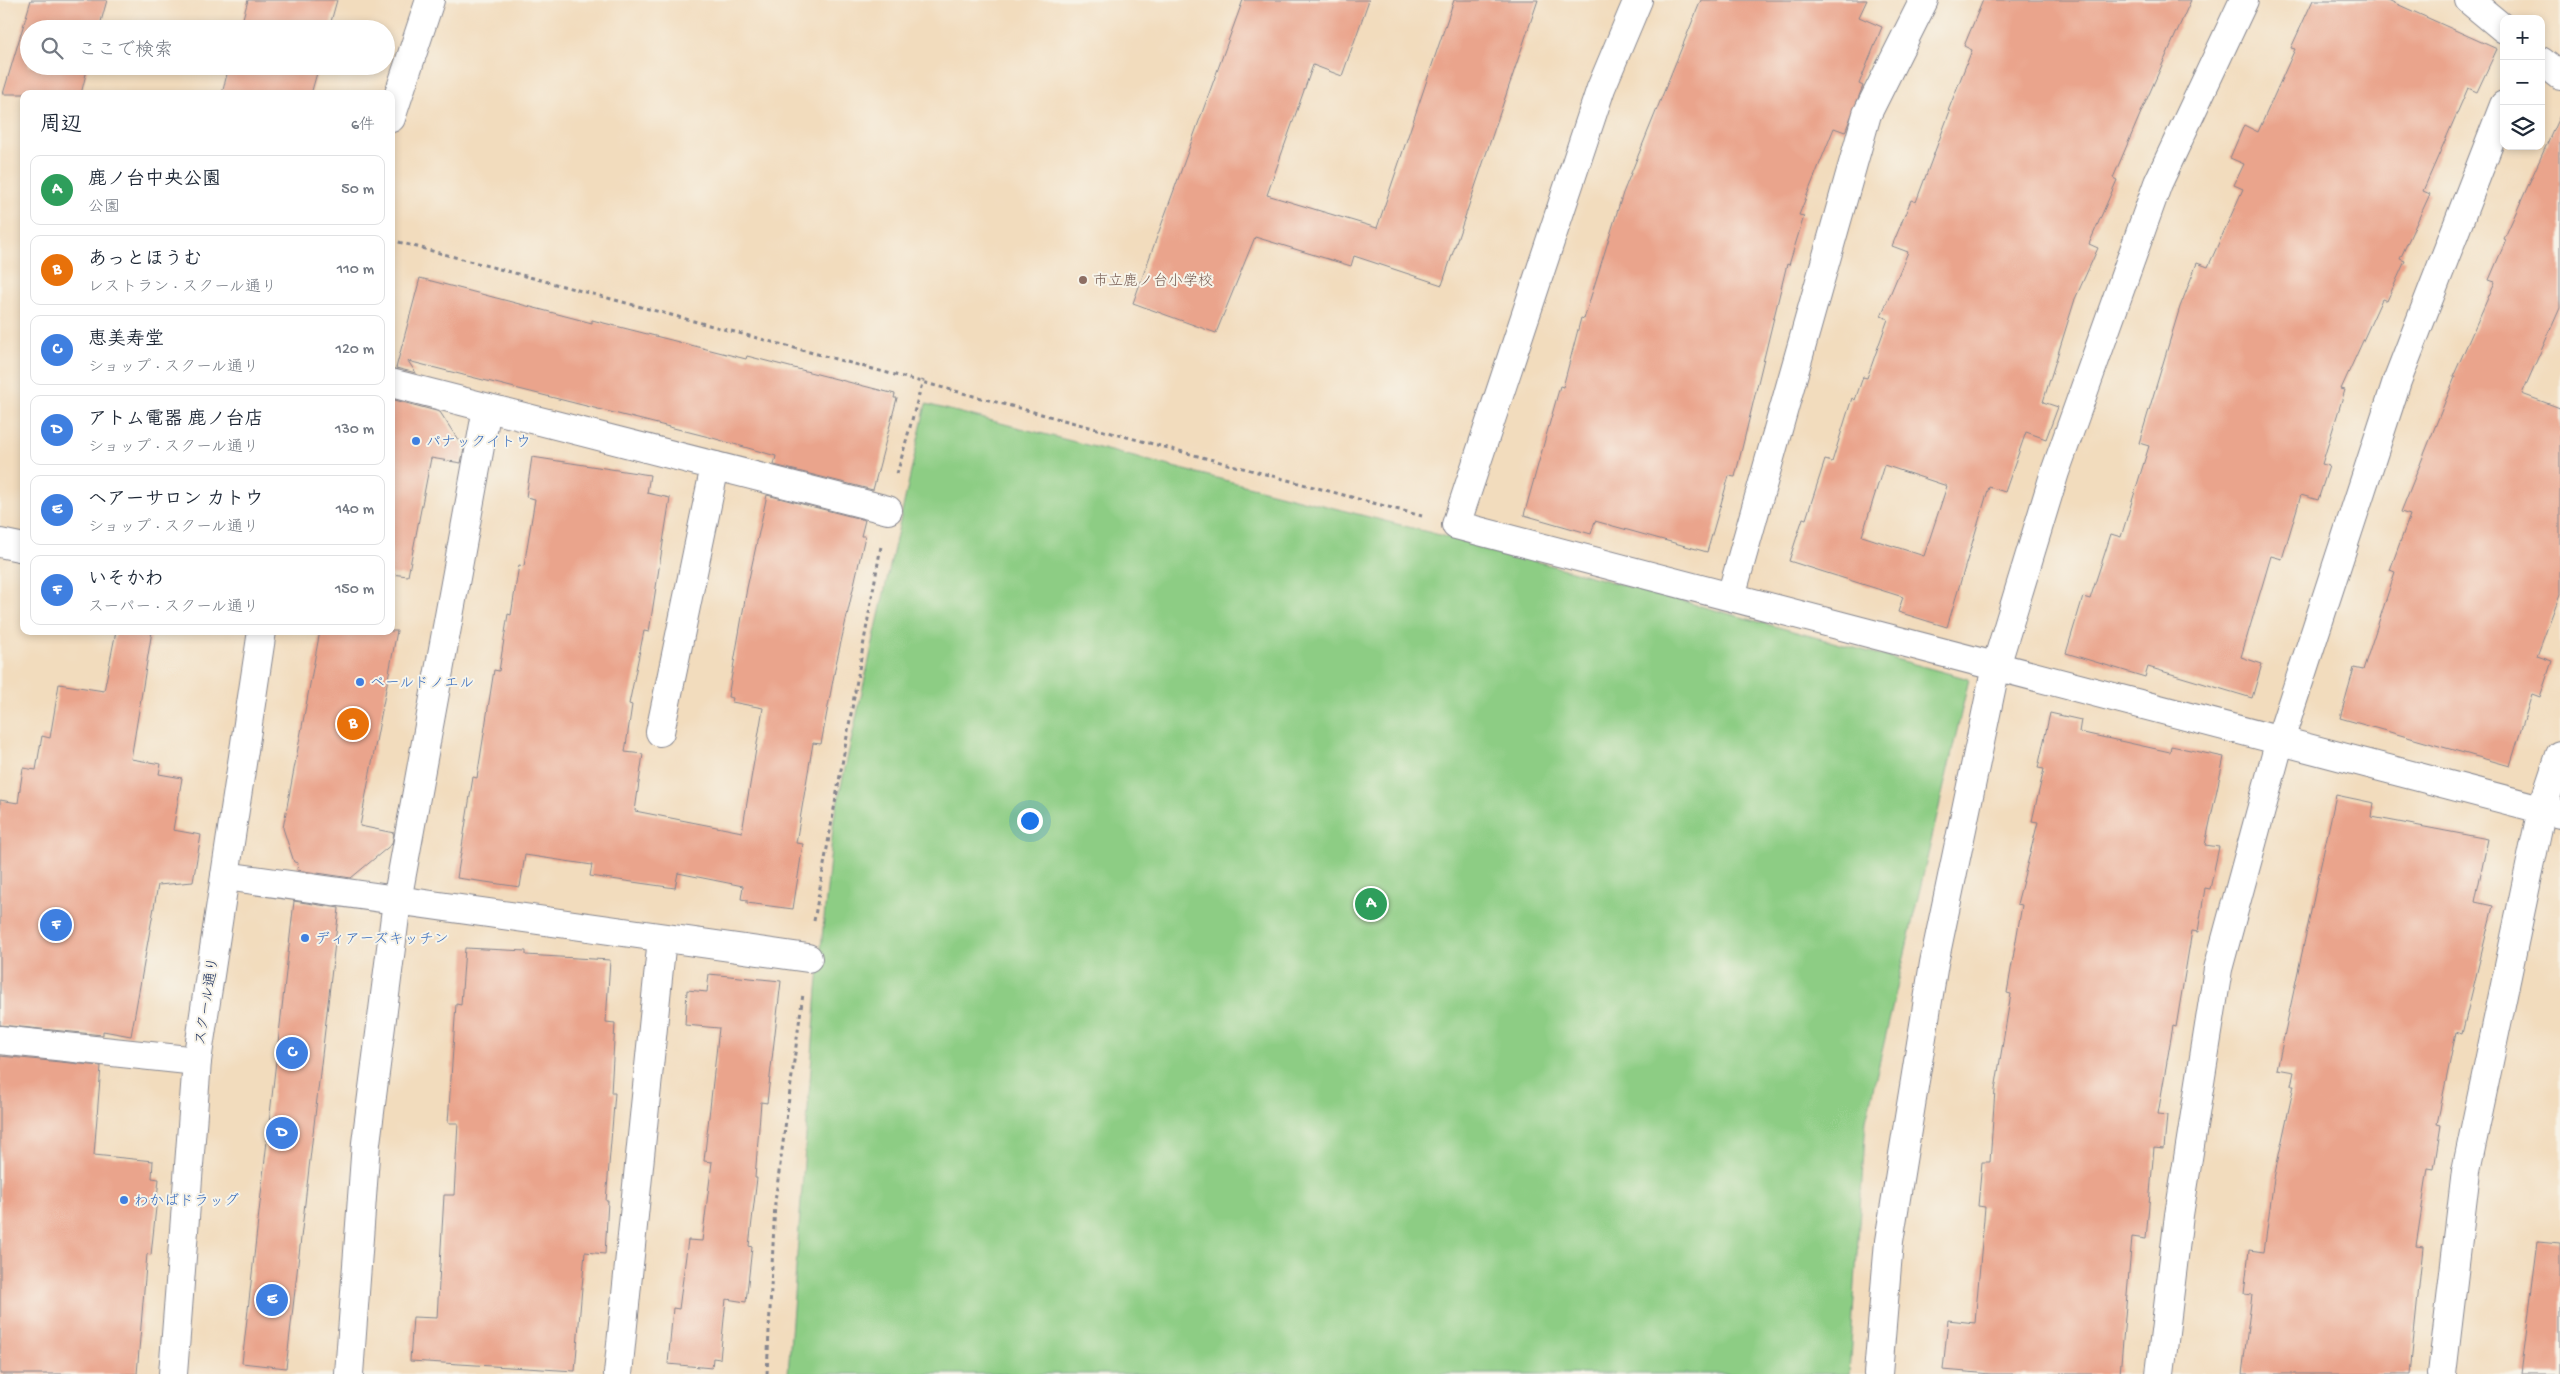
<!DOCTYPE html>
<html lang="ja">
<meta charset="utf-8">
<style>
body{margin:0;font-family:"Gochi Hand","Klee One",sans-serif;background:#f6f6f7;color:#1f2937}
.controls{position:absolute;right:15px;top:15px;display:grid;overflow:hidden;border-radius:10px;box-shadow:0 2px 8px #0003}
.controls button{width:45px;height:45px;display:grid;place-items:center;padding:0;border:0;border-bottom:1px solid #e0e1e3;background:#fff;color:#1f2937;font:25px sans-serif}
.you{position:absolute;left:1029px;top:820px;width:18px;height:18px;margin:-12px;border:4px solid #fff;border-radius:50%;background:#1a73e8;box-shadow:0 0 0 8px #1a73e833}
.badge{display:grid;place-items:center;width:32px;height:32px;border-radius:50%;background:#2563eb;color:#fff;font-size:16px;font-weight:700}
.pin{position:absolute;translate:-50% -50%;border:2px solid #fff;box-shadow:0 1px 5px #0006}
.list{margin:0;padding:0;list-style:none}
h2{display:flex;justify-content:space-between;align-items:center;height:65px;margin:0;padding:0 20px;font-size:21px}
h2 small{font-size:16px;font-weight:400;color:#747a83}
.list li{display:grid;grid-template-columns:32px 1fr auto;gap:15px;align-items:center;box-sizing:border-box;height:70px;margin:0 10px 10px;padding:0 10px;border:1px solid #e0e1e3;border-radius:10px}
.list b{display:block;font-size:19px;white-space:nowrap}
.list p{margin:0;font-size:16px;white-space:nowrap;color:#747a83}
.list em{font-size:16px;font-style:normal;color:#747a83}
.icon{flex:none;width:28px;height:28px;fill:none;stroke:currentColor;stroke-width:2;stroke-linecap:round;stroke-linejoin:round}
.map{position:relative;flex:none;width:2560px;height:1374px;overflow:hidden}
.search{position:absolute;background:#fff;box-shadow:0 2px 8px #0003;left:20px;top:20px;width:375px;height:55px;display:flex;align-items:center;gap:12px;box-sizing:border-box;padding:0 18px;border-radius:28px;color:#747a83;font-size:19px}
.panel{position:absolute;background:#fff;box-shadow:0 2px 8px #0003;left:20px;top:90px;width:375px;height:545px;border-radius:10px}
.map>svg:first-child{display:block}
</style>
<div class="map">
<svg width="2560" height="1374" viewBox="0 0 2560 1374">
<rect width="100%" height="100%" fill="#f7f3e8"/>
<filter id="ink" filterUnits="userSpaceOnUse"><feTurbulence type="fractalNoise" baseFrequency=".02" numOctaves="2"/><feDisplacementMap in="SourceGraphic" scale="10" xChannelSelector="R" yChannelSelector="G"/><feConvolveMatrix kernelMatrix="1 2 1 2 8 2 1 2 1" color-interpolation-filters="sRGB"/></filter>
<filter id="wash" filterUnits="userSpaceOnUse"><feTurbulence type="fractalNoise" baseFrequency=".0096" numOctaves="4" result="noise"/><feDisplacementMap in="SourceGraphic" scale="20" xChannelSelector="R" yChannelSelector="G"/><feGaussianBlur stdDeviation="1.12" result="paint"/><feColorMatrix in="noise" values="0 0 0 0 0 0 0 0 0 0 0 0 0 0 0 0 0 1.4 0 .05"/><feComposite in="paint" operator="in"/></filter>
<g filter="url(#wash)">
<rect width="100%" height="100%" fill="#f2dcbd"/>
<!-- green -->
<path fill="#8dcd84" stroke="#547e71" d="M926,404L1432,533L1969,679L1866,1120L1849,1374H788L817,989L834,818Z"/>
<g id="blocks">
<!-- building -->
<g fill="#eaa48c" fill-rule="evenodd">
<path d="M31,0H107L99,29H29V66H88L81,94H3Z"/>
<path d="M248,0H337L329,29H240Z"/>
<path d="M1243,0H1369L1342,76L1313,65L1267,195L1377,228L1454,0H1538L1442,285L1354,256L1351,266L1255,237L1216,333L1133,303Z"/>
<path d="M1701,0H1867L1859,17L1882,27L1859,84L1863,86L1845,132L1834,128L1799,215L1804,216L1789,265L1787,264L1735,477L1729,476L1707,552L1595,521L1591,534L1524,515L1560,386L1563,387L1581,318L1584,319L1623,193Z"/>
<path d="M1983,0H2191L2142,110L2113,178L2117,180L2089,244L2098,248L2075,299L2043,402L2058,407L2046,439L2026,432L2005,492L1989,487L1947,627L1898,612L1903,597L1789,561L1803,518L1806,519L1825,460L1832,462L1852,398L1855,400L1863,377L1867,378L1888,319L1881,316L1908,252L1892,246L1911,200L1916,202L1950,111H1948L1972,50L1964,46ZM1884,465L1947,486L1924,556L1862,536Z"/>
<path d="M2313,0H2388L2497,49L2477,92L2468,88L2423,191L2430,194L2400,259L2405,261L2387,301L2382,299L2341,389L2345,390L2322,464L2329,466L2318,500L2301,495L2282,559L2271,556L2241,657L2262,664L2252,698L2148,667L2145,677L2066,653L2083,597L2090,599L2111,534L2121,537L2149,446L2139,443L2180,307L2197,263L2208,267L2243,189L2234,185L2244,164L2230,158L2244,125L2258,132L2295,49L2291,48Z"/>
<path d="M229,66H319L311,94H222Z"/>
<path d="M2560,115V308L2522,394L2560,408V594L2537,656L2552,661L2540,697L2532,694L2510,766L2340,718L2354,668L2363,670L2395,572L2390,570L2410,515L2401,512L2455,377H2453L2495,282L2489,280L2506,240L2504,239Z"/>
<path d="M420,278L592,323V320L746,359L747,356L895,394L894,398H897L873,490L774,465L776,456L709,437L408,361L416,373L396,368Z"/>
<path d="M391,399L440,412L464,449L461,463L431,458L408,576L391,574Z"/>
<path d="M532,457L650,475L647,493L670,498L649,632L644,631L629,704L632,705L625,752L643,754L635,811L742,832L763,708L732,702L733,698L728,697L747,588L767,495L865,520L861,536H865L836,664L821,744L813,743L796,843L803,844L793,909L747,903V900L741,899L743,886L678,873L675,888L590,876L592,865L525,855L520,887L457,878L473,777L477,778L494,670L499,671L508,614L511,615L519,565L524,566L535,499L526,497Z"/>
<path d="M116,631H152L131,759L161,764L159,774L182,778L173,830L201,835L193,882L158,885L131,1036L103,1031V1035L0,1025V800L18,803L23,768L36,770L42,736L50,738L59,684L104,691Z"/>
<path d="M320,631H397L360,826L394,833L392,844L351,878L297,870L298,863L294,862L283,828Z"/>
<path d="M2050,713L2081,720L2079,732L2170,752L2171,746L2224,757L2205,845L2219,847L2210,889L2205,888L2198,932L2192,931L2176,1027L2173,1026L2158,1114L2167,1115L2164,1149L2154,1148L2146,1239L2132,1237L2120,1374H1991L1943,1370L1948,1320L1975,1323L1985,1207L1978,1206L1982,1162H1990L1995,1090L2011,994L2007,993L2022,905L2017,904L2038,822L2032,821L2044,769L2038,768Z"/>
<path d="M2336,795L2374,803L2372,817L2488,839L2475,902L2493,906L2462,1034L2456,1032L2437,1124L2441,1125L2434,1169L2428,1168L2416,1246L2423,1247L2410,1374H2242L2252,1295L2244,1294L2249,1250L2264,1252L2274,1178L2294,1085H2291L2294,1072L2277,1069Z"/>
<path d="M294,901L339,908L286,1368L242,1363Z"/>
<path d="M465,948L526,951V955L610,960L606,1022L615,1023L611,1093H615L606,1201H608L605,1254L585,1252L575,1371L410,1361L413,1317L437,1318L444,1195H454L458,1123H448L456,1004L461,1005Z"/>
<path d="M709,974L781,981L767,1103L761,1102L755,1178H757L749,1246L752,1247L746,1302L726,1299L720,1359L713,1358L712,1368L668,1364L673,1308L679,1309L688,1240L702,1241L712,1162L704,1161L719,1028L685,1025L687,990L707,992Z"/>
<path d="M0,1056L101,1066L94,1155L153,1161L152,1178L159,1179L151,1255L147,1254L137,1374H0Z"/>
<path d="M2538,1241L2560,1243V1374H2521Z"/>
</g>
</g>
</g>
<g filter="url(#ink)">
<use href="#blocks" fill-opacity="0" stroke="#86868e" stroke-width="1"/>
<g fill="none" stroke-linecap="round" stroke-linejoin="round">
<!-- minor casing -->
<g stroke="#86868e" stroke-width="30">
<g id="minor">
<path d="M1638,0L1601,88L1456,525L2560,814"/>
<path d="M2469,0L2504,29"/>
<path d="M2541,61L2560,76"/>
<path d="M391,383L888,510"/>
<path d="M0,543L24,548"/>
<path d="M1731,596L1867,114L1924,0"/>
<path d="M660,732L715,466"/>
<path d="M225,876L808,958"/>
<path d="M0,1040L197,1061"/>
<path d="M349,1374L366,1143L397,901L487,408"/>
<path d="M618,1374L662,938"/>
<path d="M2160,1374L2179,1215L2218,969L2280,740L2397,381L2504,105"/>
<path d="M2442,1374L2466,1171L2542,809L2560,755"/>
</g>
</g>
<!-- tertiary casing -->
<g stroke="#86868e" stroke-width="30">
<g id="tertiary">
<path d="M391,118L430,0"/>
<path d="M173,1374L197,1061L262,631"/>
<path d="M1878,1374L1889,1241L1934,963L1996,666L2055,472L2158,183L2244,0"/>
</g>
</g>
<!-- path -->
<g stroke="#86868e" stroke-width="3" stroke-dasharray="4 4" stroke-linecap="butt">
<path d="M391,240L1422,516"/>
<path d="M897,474L923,380"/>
<path d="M814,921L881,546"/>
<path d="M767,1374L775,1202L803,994"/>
</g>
<!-- minor -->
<use href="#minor" stroke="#fff" stroke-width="28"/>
<!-- tertiary -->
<use href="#tertiary" stroke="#fff" stroke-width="28"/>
</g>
</g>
<!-- markers -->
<circle fill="#8d6e63" stroke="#f7f3e8" stroke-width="2" cx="1083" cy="280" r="5"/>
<g fill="#3f7fe0" stroke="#f7f3e8" stroke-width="2">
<circle cx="416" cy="441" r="5"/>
<circle cx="360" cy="682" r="5"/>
<circle cx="305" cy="938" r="5"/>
<circle cx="124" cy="1200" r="5"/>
</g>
<g text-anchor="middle" stroke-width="4" stroke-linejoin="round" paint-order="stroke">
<!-- education labels -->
<g font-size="15" fill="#785e54" stroke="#f7f3e8" text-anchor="start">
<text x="1093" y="285">市立鹿ノ台小学校</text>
</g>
<!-- shop labels -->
<g font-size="15" fill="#366cbe" stroke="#f7f3e8" text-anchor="start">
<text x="426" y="446">パナックイトウ</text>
<text x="370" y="687">ペールドノエル</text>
<text x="315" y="943">ディアーズキッチン</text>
<text x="134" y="1205">わかばドラッグ</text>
</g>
<!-- street labels -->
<g font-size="15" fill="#1b2f5e" stroke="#f7f3e8">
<text transform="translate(206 1001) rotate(-81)" y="5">スクール通り</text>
</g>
</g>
</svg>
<div class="controls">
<button>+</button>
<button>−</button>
<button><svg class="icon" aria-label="layers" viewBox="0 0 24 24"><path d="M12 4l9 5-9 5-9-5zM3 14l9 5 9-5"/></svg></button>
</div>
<div class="you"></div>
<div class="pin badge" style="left:1371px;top:904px;background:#2e9e5b">A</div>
<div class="pin badge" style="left:353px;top:724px;background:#e8710a">B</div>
<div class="pin badge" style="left:292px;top:1053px;background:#3f7fe0">C</div>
<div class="pin badge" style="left:282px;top:1133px;background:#3f7fe0">D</div>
<div class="pin badge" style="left:272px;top:1300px;background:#3f7fe0">E</div>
<div class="pin badge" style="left:56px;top:925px;background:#3f7fe0">F</div>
<div class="search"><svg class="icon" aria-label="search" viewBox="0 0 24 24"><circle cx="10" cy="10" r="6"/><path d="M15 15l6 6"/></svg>ここで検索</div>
<section class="panel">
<h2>周辺<small>6件</small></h2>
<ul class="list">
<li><span class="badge" style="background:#2e9e5b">A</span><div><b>鹿ノ台中央公園</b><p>公園</p></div><em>50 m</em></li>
<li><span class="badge" style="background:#e8710a">B</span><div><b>あっとほうむ</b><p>レストラン · スクール通り</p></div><em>110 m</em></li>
<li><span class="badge" style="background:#3f7fe0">C</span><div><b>恵美寿堂</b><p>ショップ · スクール通り</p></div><em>120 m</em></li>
<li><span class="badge" style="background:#3f7fe0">D</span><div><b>アトム電器 鹿ノ台店</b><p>ショップ · スクール通り</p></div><em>130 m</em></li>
<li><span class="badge" style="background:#3f7fe0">E</span><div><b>ヘアーサロン カトウ</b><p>ショップ · スクール通り</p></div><em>140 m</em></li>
<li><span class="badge" style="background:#3f7fe0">F</span><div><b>いそかわ</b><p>スーパー · スクール通り</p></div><em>150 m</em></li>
</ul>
</section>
</div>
